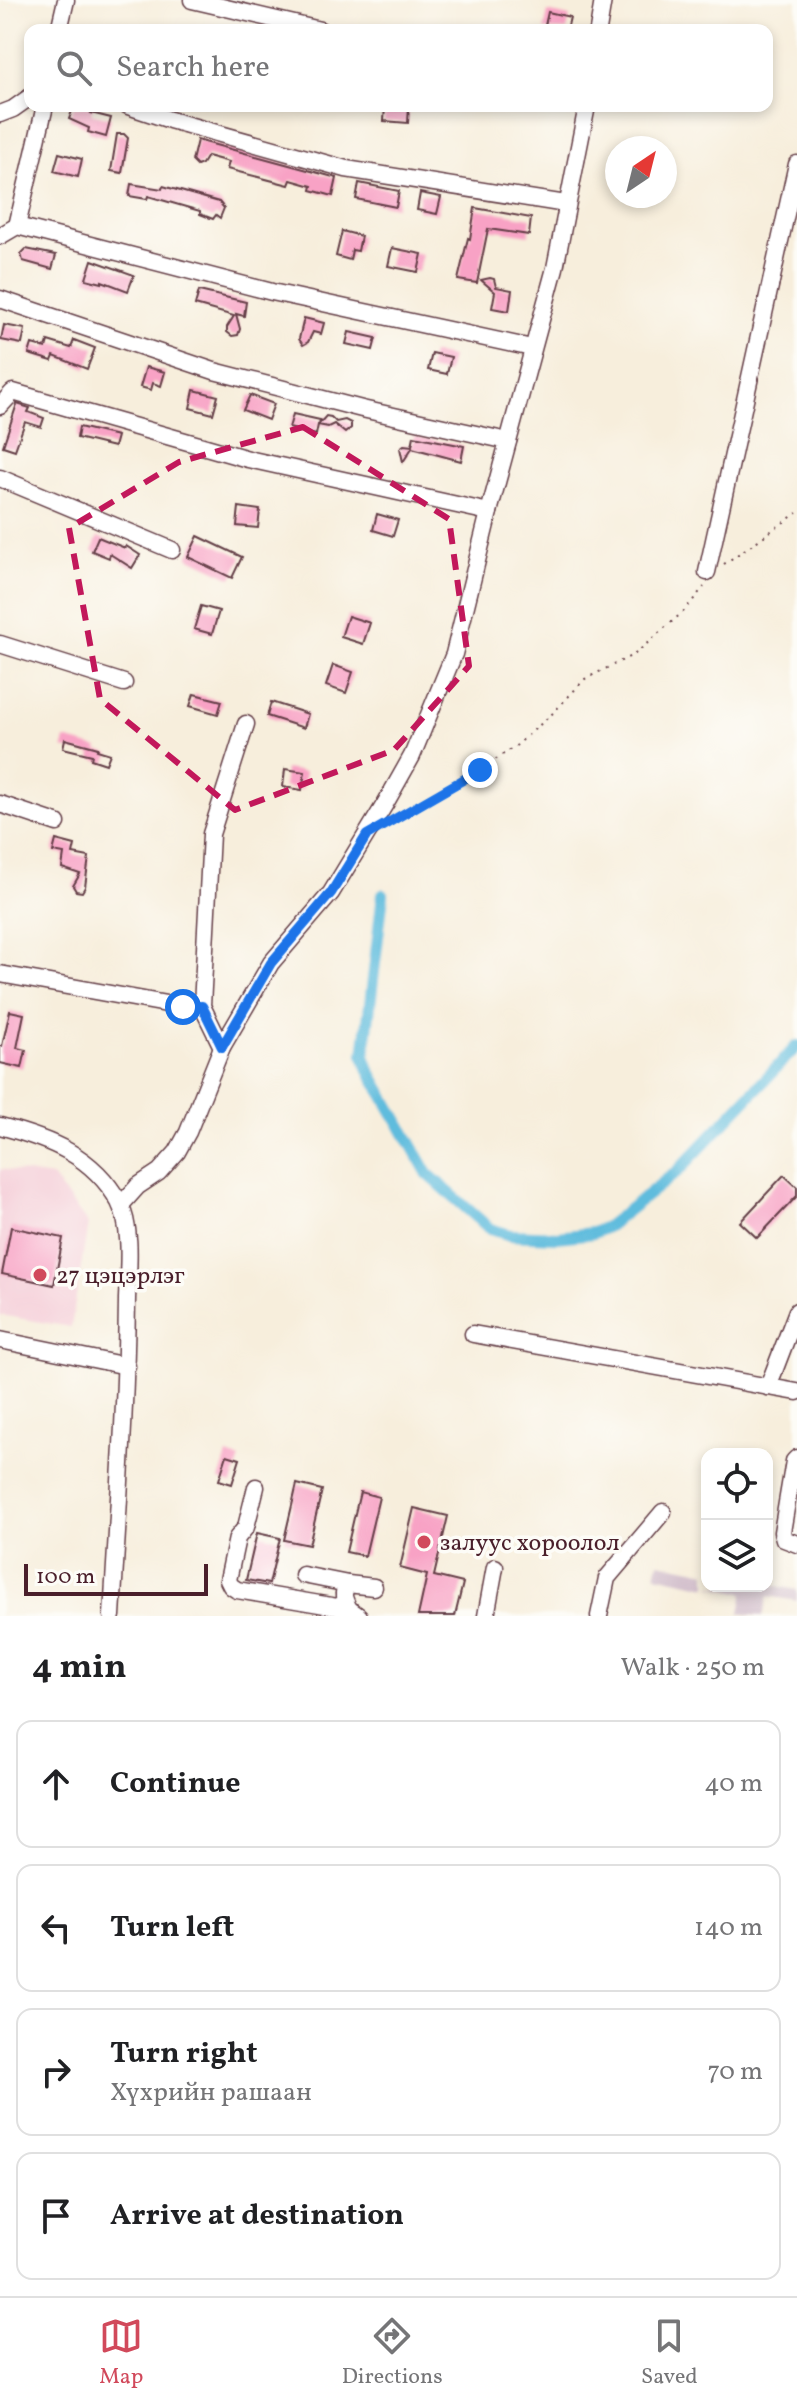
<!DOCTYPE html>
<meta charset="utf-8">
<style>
body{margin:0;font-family:Vollkorn,serif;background:#f2f2f2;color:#202124}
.controls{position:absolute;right:24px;bottom:24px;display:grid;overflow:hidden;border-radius:16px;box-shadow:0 4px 12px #0003}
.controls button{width:72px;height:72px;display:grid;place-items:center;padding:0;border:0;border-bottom:2px solid #e0e0e0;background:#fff;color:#202124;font:40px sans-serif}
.compass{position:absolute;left:605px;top:136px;width:72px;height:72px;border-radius:50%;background:#fff;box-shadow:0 4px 12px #0003;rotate:35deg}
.scale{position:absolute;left:24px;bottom:20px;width:184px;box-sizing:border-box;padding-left:8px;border:4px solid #4a1f2b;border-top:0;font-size:22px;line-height:28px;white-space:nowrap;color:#4a1f2b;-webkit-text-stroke:6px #fdfcf7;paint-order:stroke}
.stop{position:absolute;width:24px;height:24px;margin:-18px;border:6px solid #1a73e8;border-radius:50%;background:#fff}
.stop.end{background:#1a73e8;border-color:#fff;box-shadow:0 2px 8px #0008}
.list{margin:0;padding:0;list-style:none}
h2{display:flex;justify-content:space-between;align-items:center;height:104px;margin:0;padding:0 32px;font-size:34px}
h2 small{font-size:26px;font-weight:400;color:#757577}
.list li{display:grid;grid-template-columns:52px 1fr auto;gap:24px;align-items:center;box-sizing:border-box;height:128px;margin:0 16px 16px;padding:0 16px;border:2px solid #e0e0e0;border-radius:16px}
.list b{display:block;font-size:30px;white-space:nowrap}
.list p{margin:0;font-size:26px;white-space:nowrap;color:#757577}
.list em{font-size:26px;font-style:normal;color:#757577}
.icon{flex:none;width:44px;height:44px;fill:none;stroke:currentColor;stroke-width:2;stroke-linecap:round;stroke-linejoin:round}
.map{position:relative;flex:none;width:797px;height:1616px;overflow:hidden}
.search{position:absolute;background:#fff;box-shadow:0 4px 12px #0003;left:24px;right:24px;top:24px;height:88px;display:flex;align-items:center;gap:20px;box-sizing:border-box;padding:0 28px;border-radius:16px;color:#757577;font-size:30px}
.sheet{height:680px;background:#fff}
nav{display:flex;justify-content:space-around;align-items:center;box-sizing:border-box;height:112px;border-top:2px solid #e0e0e0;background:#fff;font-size:22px;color:#757577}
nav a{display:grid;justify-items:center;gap:4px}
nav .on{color:#d1495b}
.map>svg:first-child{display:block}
</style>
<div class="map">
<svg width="797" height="1616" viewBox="0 0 797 1616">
<rect width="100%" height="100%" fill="#fdfcf7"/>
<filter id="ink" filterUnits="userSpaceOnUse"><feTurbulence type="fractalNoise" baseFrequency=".0125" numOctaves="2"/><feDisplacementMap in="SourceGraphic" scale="16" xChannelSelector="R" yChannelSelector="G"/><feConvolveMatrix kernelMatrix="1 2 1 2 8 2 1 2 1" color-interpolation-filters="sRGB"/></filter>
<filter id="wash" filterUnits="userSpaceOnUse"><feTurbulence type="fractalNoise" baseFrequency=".006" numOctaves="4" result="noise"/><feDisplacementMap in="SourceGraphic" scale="32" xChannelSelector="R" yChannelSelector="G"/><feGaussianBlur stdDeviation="1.8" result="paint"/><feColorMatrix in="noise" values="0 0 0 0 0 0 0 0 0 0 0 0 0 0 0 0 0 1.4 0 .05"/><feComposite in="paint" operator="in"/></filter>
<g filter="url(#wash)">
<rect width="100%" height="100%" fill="#f7eedc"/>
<!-- built -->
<path fill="#f5cfd9" d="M0,1169L52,1177L88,1224L71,1327L0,1315Z"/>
<!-- industrial -->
<g fill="#d1bdcb">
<path d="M659,1562L707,1572V1586L656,1575Z"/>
<path d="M767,1584L797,1590V1601L768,1596L763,1616L750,1615L740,1613L744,1593L709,1586H767Z"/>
</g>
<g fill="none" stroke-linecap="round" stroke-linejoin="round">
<!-- canal -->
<path stroke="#5fbcdd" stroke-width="12" d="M383,894L364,1056L369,1070L428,1174L490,1229L510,1235L557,1237L593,1233L608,1226L679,1170L797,1046"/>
</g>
<g id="blocks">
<!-- building -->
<g fill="#f8a2c5">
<path d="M548,12L570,17L567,30H544Z"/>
<path d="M74,106H94L91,113L111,118L106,137L88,132L89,128L69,119Z"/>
<path d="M385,106H409L408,123L384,121Z"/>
<path d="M117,134H124L128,138L122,173L111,171Z"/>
<path d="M197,140L337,178L333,196L311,190L312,186L291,180L289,185L227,169L229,162L207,156L202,164L197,166L192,161Z"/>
<path d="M59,153L82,159L78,177L54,171Z"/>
<path d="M359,183L399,191L396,207L356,199Z"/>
<path d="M131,184L162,189L163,186L219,202L224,208L220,218L216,215L213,219L200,214V211L148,196L147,199L129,196Z"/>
<path d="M420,193L441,197L437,214L417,210Z"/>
<path d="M475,208L531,218L529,235L488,229L477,283L458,280L468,238L470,239Z"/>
<path d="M342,231L361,236L358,251L352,250L350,260L336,256Z"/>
<path d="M392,248L422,254L418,272L388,266Z"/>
<path d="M26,249L56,255L52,269L23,261L21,254Z"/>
<path d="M92,260L134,275L128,291L102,281V283L86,279Z"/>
<path d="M490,278L494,279L496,287L512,290L509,311L492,308L495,292L481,280Z"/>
<path d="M199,291L246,302L244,316L236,314L240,329L238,335L232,336L227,332V327L234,316L195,305Z"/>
<path d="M304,318L324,323L321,334L313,332L308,342L303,345L299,339Z"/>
<path d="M4,325L25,329L22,344L1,340Z"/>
<path d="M349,332L376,338L373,350L346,344Z"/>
<path d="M74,340L95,348L87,369L54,356L52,361L29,354L32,344L46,348L48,341L71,348Z"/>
<path d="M432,353L451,357L447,374L428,370Z"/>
<path d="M146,367L165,372L161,386L153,383L151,390L140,387Z"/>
<path d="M194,390L218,396L213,414L190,408Z"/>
<path d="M250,395L274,404L268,420L243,410Z"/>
<path d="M17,404L30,408L28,412L44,418L41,427L25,422L15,450L3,446Z"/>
<path d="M293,414L320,420L319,424L326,416L331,417L336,422L345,420L351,423V428L345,433L334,424L328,427L318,425L316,435L289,428Z"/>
<path d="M79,427L117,436L114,447L77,438Z"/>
<path d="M414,436L464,446L461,461L412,448L403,462L400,448L404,445L412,446Z"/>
<path d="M239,507L260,510L258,528L237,526Z"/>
<path d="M377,514L398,520L393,536L373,530Z"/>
<path d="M198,536L242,557L232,578L188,557Z"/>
<path d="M98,537L125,548L126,546L140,555L132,568L110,554L109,558L92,551Z"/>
<path d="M201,606L219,611L212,634L194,629Z"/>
<path d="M348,616L370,623L363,644L341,637Z"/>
<path d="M333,665L353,672L346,693L326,686Z"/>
<path d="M194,694L222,701L218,714L190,706Z"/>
<path d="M271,702L308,714L304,728L267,716Z"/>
<path d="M65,739L98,748L97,750L110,754L106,764L91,759L92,755L63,748Z"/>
<path d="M285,769L305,772L302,790L283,787Z"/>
<path d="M56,840L75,845L73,854L89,857L85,887L82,892L76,891L73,886L80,874L62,868L64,854L53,852Z"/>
<path d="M10,1011L24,1014L17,1048L26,1050L22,1068L0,1063V1046H2Z"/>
<path d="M784,1175L797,1187V1196L757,1238L740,1222Z"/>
<path d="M11,1227L63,1238L54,1285L2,1274Z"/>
<path d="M227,1455L240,1459L232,1484L219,1480Z"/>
<path d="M297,1484L322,1490L309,1545L284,1540Z"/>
<path d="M360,1492L379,1497L365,1556L346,1552Z"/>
<path d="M414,1508L448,1516L434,1576L463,1583L455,1616H418L427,1575L400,1568Z"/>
<path d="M257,1533L280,1538L269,1584L246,1580Z"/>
</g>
</g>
</g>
<g filter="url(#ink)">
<use href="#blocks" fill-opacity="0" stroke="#643e46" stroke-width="2"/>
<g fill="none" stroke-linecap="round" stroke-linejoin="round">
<!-- minor casing -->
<g stroke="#643e46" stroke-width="19">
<g id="minor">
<path d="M192,0L320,30"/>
<path d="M59,30L66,0"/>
<path d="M598,30L603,0"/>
<path d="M128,106L170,120L346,169L566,204"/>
<path d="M0,114L13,109L30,97"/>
<path d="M17,226L45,106"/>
<path d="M0,236L17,226L272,292L532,348"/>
<path d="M0,299L214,371L362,409L508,441"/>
<path d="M0,406L13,392L248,459L489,512"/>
<path d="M0,478L172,550"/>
<path d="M707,572L797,164"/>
<path d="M0,644L124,683"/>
<path d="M0,804L57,823"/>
<path d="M0,974L183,1007L202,1006"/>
<path d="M222,1047L202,1006L211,834L246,724"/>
<path d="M0,1126C49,1139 93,1155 119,1202C133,1229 128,1269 127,1299C126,1405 118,1510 112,1616"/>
<path d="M121,1205L138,1186L159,1172L177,1152L188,1132L222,1047L271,963L331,893L385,804L412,756L454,654L489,512L555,268L587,106"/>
<path d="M473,1334L797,1392"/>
<path d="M0,1340L127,1366"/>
<path d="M768,1387L797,1311"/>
<path d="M797,1458L794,1461L782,1532L784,1539L797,1544"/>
<path d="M256,1487L246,1527L237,1538L228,1580L231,1586L237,1590L349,1609L359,1616"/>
<path d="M303,1575L348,1584"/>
<path d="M349,1609C344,1599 341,1593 348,1584L374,1587"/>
<path d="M486,1616L495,1567"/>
<path d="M599,1616L607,1578L663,1512"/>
</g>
</g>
<!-- path -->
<g stroke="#643e46" stroke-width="2" stroke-dasharray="2 6" stroke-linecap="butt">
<path d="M724,564L797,513"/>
<path d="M392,820L480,770L517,745L553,713L585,679L635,654L683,612L704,587"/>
</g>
<!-- minor -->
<use href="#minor" stroke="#fff" stroke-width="16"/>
</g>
</g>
<g fill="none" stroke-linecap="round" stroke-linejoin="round" filter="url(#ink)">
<!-- route -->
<path stroke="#1a73e8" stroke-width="10" d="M183,1007L202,1006L222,1047L271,963L331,893L367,835L480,770"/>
</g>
<!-- marked area -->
<path fill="none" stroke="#c2185b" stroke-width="6" stroke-dasharray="16 10" stroke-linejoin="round" d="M303,427L449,519L469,666L394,750L235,810L100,699L69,528L179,462Z"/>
<!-- markers -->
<g fill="#d1495b" stroke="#fdfcf7" stroke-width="3">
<circle cx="40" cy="1275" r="8"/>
<circle cx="424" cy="1542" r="8"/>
</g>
<g text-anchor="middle" stroke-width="7" stroke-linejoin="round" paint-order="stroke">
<!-- poi labels -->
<g font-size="24" fill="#4a1f2b" stroke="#fdfcf7" text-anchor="start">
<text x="56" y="1283">27 цэцэрлэг</text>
<text x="440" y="1550">залуус хороолол</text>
</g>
</g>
</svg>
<div class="controls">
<button><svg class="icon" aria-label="locate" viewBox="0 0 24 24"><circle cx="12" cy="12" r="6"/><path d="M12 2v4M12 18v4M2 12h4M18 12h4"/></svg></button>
<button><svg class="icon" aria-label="layers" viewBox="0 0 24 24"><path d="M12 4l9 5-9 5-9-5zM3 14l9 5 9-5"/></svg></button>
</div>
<svg class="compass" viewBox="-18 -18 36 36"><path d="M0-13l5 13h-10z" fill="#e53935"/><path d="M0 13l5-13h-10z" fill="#757577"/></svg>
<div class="scale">100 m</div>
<div class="stop" style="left:183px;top:1007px"></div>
<div class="stop end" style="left:480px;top:770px"></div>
<div class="search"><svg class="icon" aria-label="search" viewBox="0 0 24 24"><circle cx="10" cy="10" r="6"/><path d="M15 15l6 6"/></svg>Search here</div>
</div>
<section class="sheet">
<h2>4 min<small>Walk · 250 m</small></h2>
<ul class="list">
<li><svg class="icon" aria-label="ahead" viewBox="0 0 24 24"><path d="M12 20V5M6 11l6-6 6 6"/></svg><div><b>Continue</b></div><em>40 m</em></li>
<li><svg class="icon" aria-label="left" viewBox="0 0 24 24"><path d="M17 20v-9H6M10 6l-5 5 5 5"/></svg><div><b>Turn left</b></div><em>140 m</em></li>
<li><svg class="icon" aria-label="right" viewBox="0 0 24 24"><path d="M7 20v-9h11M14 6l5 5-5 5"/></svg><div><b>Turn right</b><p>Хүхрийн рашаан</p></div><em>70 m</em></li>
<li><svg class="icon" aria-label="arrive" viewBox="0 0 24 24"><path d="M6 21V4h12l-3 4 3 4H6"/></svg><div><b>Arrive at destination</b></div></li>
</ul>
</section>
<nav>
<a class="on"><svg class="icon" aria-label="map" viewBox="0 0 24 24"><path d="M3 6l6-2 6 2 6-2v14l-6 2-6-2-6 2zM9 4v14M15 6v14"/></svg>Map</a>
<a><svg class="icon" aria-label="directions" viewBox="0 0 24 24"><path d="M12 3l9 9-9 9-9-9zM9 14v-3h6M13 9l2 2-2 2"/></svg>Directions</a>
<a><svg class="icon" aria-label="saved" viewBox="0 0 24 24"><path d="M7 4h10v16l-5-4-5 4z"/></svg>Saved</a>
</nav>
